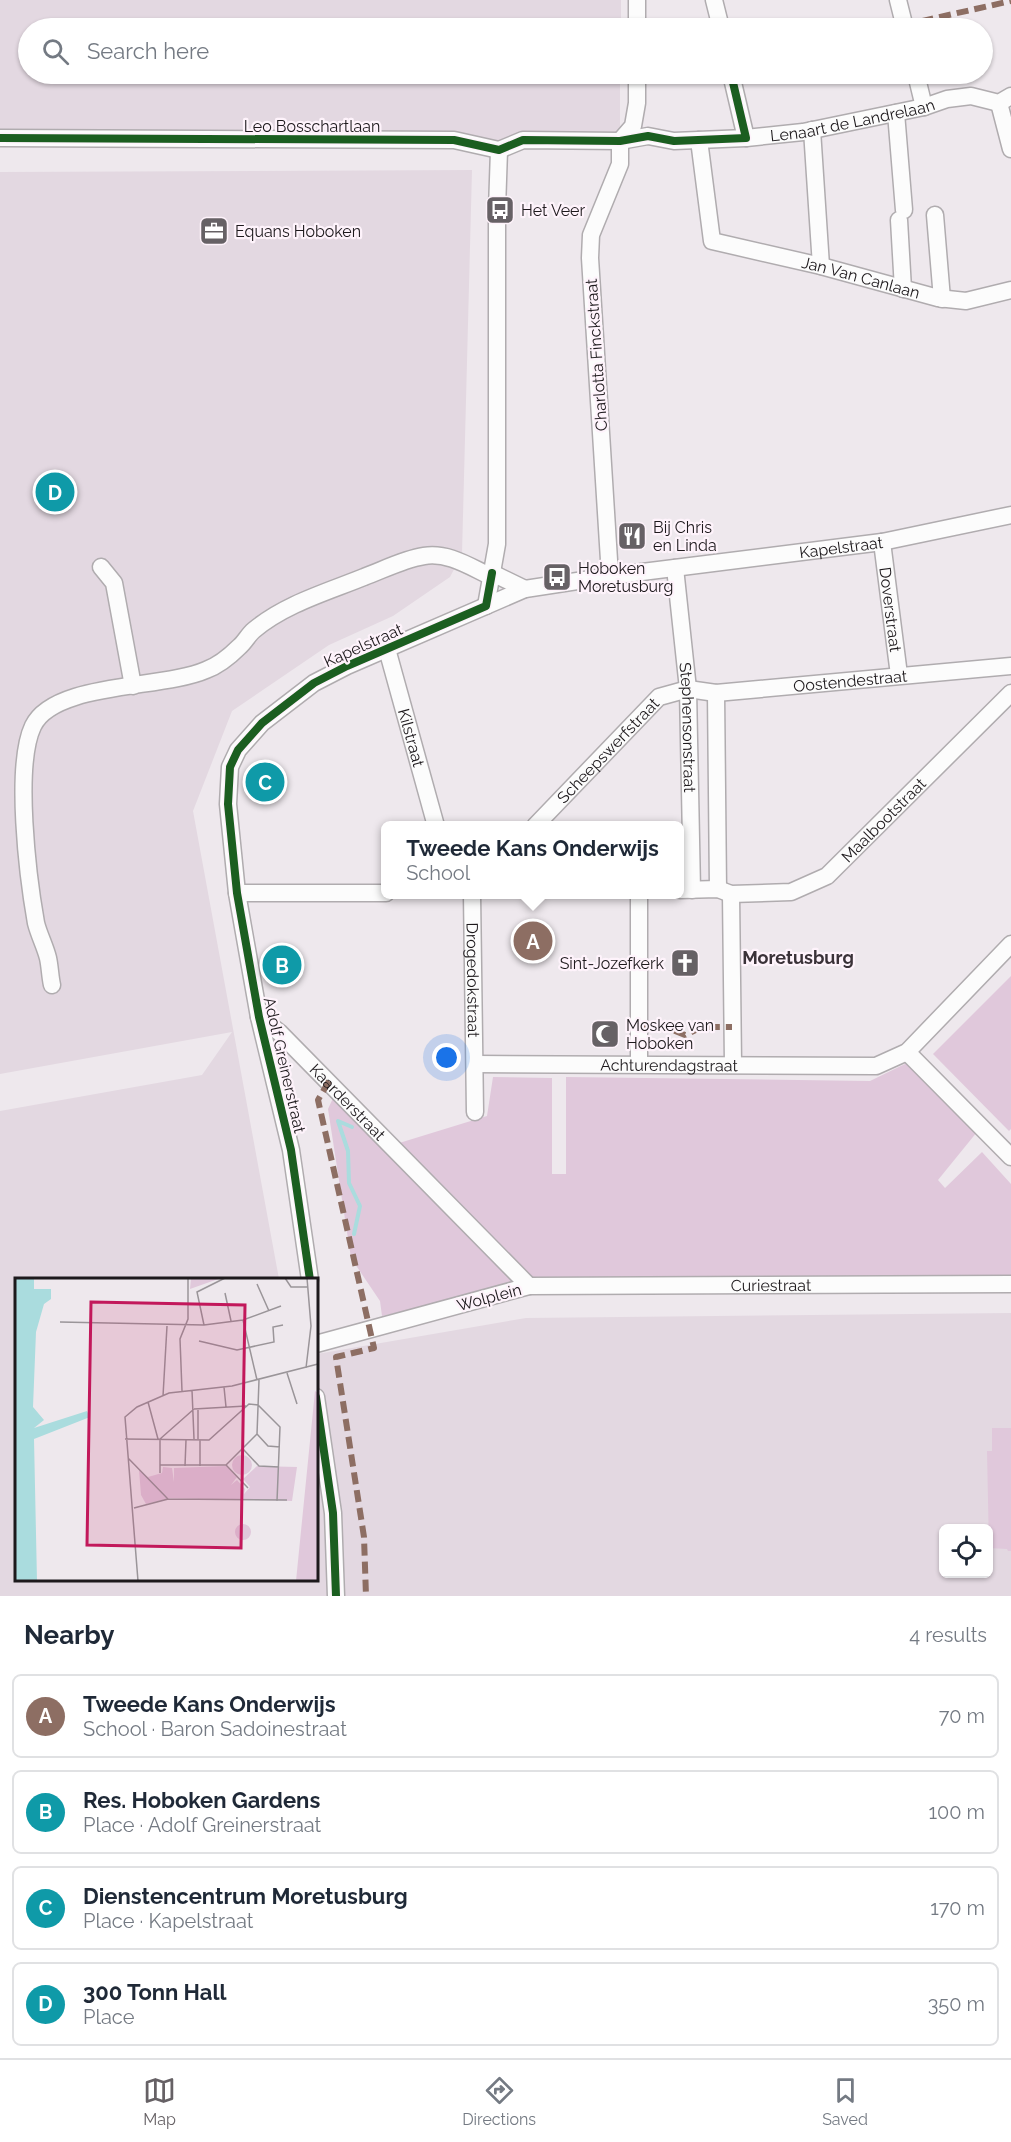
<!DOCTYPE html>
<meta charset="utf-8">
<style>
body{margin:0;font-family:Raleway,sans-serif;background:#f6f6f7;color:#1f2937}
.controls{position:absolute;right:18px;bottom:18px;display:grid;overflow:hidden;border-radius:9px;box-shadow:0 2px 4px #0004}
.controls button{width:54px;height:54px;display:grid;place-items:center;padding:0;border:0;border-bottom:2px solid #e0e1e3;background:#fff;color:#1f2937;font:30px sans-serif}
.you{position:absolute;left:447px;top:1058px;width:21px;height:21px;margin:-15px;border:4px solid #fff;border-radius:50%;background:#1a73e8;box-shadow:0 0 0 9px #1a73e833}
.badge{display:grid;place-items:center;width:39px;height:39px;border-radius:50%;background:#666165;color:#fff;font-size:20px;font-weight:700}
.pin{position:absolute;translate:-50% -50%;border:3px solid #fff;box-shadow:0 2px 6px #0006}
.popup{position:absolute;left:381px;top:821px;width:303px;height:78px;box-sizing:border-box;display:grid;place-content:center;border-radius:9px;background:#fff;filter:drop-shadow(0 2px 4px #0005);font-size:20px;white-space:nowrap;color:#747a83}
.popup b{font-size:22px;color:#1f2937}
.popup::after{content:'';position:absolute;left:50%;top:100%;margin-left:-12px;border:12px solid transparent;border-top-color:#fff}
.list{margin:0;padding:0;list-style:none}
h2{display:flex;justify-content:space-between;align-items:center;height:78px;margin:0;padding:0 24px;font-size:26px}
h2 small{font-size:20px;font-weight:400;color:#747a83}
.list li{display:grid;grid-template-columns:39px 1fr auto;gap:18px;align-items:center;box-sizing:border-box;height:84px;margin:0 12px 12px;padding:0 12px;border:2px solid #e0e1e3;border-radius:9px}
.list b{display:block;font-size:22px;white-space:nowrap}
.list p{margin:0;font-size:20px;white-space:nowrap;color:#747a83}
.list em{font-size:20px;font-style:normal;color:#747a83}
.icon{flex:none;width:33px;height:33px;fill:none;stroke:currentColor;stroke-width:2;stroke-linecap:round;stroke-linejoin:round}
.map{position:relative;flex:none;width:1011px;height:1596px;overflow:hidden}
.search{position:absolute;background:#fff;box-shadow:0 2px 4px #0004;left:18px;right:18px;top:18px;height:66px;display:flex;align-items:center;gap:15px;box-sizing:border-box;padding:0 21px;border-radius:33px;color:#747a83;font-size:22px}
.sheet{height:462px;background:#fff}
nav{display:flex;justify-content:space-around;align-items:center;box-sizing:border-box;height:84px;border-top:2px solid #e0e1e3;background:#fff;font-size:16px;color:#747a83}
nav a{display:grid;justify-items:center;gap:3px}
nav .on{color:#666165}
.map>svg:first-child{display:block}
</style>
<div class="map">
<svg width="1011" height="1596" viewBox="0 0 1011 1596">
<rect width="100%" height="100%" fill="#eee8ed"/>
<!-- built -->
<g fill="#e3d8e1" fill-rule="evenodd">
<path d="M0,0H621V28H28V74H620V141L0,137Z"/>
<path d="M472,170L462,554L450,577L393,616L329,645L232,711L193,811L279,1279L16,1280V1580H316L317,1354L526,1318L1011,1313V1596H0V1111L202,1075L232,1032L0,1074V172ZM944,1528H988V1574H944Z"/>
</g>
<!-- green -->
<g fill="#e0c8db">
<path d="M1011,976V1129L1009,1131L933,1054Z"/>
<path d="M907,1063L977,1132L938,1180L945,1188L982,1152L1011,1184V1280H540L382,1316L380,1301L351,1258L328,1109L334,1096L396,1144L487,1116L493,1077L552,1078V1174H566V1077L870,1081Z"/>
<path d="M992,1428H1011V1551H1008L1007,1549L989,1548L987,1451H992Z"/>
</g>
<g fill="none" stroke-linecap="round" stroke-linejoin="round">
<!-- stream -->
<path stroke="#aadcde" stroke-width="4" d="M352,1127L338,1121L348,1151L349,1183L360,1206L354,1234"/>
<!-- minor casing -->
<g stroke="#b0acaf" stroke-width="19">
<g id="minor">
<path d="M637,0V28"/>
<path d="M714,0L721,28"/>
<path d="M898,0L905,28"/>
<path d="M731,74L746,138"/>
<path d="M916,74L924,107"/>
<path d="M999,103L1011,149"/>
<path d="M896,113L904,210"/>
<path d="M812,130L821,266"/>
<path id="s1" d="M0,138L454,140L499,150L523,140L620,141L648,136L674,141L746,138L803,132L924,107L947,99L971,96L999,103L1011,96"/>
<path id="s2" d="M699,140L712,241L821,266L938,298L966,301L1011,290"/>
<path d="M620,141L633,126L637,103V74"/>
<path d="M935,215L942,299"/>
<path d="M899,220L903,289"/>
<path id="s3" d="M882,542L899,675"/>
<path d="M101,567L114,583L133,686"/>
<path id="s4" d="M675,568L688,689L692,890"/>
<path d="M492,573L525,589"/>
<path d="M610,576L590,258L591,235L620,164V141"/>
<path d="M486,606L497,544V209L499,150"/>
<path id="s5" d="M387,649L436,826"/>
<path d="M716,693L718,889"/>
<path id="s6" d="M535,826L659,697L688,689L716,693L1011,666"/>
<path id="s7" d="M680,890L718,889L731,894L791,892L827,876L1011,693"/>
<path d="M237,893H386"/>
<path id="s8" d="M472,894L475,1112"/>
<path d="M731,894L733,1064"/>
<path d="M52,985C50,976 50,967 48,958C45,946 39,935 36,923C28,878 14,766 33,726C54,682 163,689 206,670C217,666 230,656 239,647C245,642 248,635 254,630C285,604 327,592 364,577C383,570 404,559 424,556C449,552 470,567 492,577"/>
<path id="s9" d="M259,1017L279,1032L529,1286L316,1344"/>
<path d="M907,1052L1011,1157"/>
<path id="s10" d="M475,1064L876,1066L907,1052L1011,944"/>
<path d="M639,1064V894"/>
<path id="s11" d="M310,1280L291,1150L259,1017L237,893L228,804L230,767L238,750L262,723L314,683L347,666L525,589L610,576L882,542L1011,515"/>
<path id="s12" d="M529,1286L1011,1284"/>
<path d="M316,1397L333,1513L336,1596"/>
</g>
</g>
<!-- minor -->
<use href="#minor" stroke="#fcfcfc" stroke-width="16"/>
<!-- quiet -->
<g stroke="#8d6e63" stroke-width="6" stroke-dasharray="12 6" stroke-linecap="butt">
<path d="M904,25L1011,1"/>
<path d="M639,1028H668L685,1035L702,1027H732"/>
<path d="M329,1081L318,1100L374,1348L336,1357L364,1537L366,1596"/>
</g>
<!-- cycleway casing -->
<g stroke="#fef3fb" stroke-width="11">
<g id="cycleway">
<path d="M0,138L454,140L499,150L523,140L620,141L648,136L674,141L746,138L731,74"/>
<path d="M310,1280L291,1150L259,1017L237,893L228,804L230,767L238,750L262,723L314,683L347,666L486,606L492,573"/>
<path d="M316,1397L333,1513L336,1596"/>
</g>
</g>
<!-- cycleway -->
<use href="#cycleway" stroke="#1b5e20" stroke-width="8"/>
</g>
<!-- icons -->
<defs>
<g id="bus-square" transform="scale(1.5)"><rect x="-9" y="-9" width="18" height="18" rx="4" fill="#666165" stroke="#fef3fb"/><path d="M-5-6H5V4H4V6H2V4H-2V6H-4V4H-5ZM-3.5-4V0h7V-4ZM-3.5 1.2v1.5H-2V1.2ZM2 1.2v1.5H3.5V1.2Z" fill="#fff"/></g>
<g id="office-square" transform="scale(1.5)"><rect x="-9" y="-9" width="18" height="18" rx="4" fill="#666165" stroke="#fef3fb"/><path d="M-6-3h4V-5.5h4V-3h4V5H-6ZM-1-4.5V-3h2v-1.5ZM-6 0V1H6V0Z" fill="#fff"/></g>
<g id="restaurant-square" transform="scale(1.5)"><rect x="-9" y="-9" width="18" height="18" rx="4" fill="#666165" stroke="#fef3fb"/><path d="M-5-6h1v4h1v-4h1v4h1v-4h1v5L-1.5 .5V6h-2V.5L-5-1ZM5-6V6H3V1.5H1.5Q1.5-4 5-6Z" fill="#fff"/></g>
<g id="church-square" transform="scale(1.5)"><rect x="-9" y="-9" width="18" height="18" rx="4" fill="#666165" stroke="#fef3fb"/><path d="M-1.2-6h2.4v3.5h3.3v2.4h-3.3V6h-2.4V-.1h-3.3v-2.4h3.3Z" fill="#fff"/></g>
<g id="mosque-square" transform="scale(1.5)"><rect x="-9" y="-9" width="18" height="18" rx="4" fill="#666165" stroke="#fef3fb"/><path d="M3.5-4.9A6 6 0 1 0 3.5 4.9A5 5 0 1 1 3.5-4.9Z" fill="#fff"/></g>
</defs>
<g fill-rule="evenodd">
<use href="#bus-square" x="500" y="210"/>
<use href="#office-square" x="214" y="231"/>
<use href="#restaurant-square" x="632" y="536"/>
<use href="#bus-square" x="557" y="577"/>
<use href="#church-square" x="685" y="963"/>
<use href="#mosque-square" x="605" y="1034"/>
</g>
<g text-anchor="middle" stroke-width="4.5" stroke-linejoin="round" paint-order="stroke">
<!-- street labels -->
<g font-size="16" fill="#1d191c" stroke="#fef3fb">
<text dy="6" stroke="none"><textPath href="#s1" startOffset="858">Lenaart de Landrelaan</textPath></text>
<text x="312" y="132">Leo Bosschartlaan</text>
<text dy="6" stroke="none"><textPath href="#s2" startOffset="255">Jan Van Canlaan</textPath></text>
<text transform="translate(596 355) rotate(-94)" y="6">Charlotta Finckstraat</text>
<text dy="6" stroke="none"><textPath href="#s11" startOffset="1191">Kapelstraat</textPath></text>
<text dy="6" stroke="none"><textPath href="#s3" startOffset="68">Doverstraat</textPath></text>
<text transform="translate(363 645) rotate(-24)" y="6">Kapelstraat</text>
<text dy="6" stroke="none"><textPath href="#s6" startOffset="372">Oostendestraat</textPath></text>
<text dy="6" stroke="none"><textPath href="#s4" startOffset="160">Stephensonstraat</textPath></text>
<text dy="6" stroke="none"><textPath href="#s5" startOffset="92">Kilstraat</textPath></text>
<text dy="6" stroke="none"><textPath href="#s6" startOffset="105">Scheepswerfstraat</textPath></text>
<text dy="6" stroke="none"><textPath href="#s7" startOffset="231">Maalbootstraat</textPath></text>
<text dy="6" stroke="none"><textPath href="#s8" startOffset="86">Drogedokstraat</textPath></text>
<text dy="6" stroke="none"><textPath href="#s10" startOffset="194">Achturendagstraat</textPath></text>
<text transform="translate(285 1065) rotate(77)" y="6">Adolf Greinerstraat</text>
<text dy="6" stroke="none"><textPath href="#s9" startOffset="123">Kaarderstraat</textPath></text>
<text dy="6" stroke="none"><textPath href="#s12" startOffset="242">Curiestraat</textPath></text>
<text transform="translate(489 1297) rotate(-15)" y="6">Wolplein</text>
</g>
<!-- poi labels -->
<g font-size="16" fill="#1d191c" stroke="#fef3fb" text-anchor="start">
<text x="521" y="216">Het Veer</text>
<text x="235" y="237">Equans Hoboken</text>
<text x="653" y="533">Bij Chris<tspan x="653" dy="18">en Linda</tspan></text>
<text x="578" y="574">Hoboken<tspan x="578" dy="18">Moretusburg</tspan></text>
<text x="664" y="969" text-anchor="end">Sint-Jozefkerk</text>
<text x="626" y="1031">Moskee van<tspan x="626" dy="18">Hoboken</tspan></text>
</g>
<!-- neighbourhood labels -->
<g font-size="18" font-weight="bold" fill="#3a3238" stroke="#fef3fb">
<text x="798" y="964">Moretusburg</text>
</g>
</g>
<!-- overview -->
<g transform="translate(15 1278)">
<rect width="303" height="303" fill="#eee8ed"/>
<path d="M176,0H206L175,11ZM300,113L303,115V303H281ZM217 187a10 10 0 1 1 20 0a10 10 0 1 1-20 0ZM211,188L222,199L216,207L222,202L230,211L229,216L235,209L228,201L242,188L282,189L277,223L155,220L131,226L126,217L124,192L133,199L147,195L148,189L157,190L159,204V190ZM220 254a8 8 0 1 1 16 0a8 8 0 1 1-16 0Z" fill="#e0c8db"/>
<path d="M0,0H19V11H36V21L29,26L21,54L18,129L29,142L19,150L72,133L75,139L19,161L22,303H0Z" fill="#aadcde"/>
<path fill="none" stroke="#9a9599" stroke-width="1.5" d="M270,0L276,9H292M242,6L254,33M210,15L216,43M228,42L242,102M45,44L189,47L228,42L266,28M189,47L182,14L210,0M184,63L222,72L259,64L258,49L268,47M291,90L296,48L292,0M272,95L282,126M209,109L211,129M177,112L179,161M167,113L165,61L173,41V0M148,118L152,48M133,124L143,161M179,131L231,128M242,156L244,102M242,156L253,168L265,169M110,161L194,162L234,126L243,127L265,149L262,223M183,161V132M228,171L244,188L264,189M113,180L153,221L119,230M145,187H211M211,187L242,156M211,187L233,210M170,188L171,162M185,188V162M145,195V161L179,131M153,221L272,222M123,303L110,139L122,129L154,115L217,108L303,86"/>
<path fill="#c2185b" fill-opacity="0.15" stroke="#c2185b" stroke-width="3" d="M76,24L230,27L226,270L72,267Z"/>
<rect width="303" height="303" fill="none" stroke="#1d191c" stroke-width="3"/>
</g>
</svg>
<div class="controls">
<button><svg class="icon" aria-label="locate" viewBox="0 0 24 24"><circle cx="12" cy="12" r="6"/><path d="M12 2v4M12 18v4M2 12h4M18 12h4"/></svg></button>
</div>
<div class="you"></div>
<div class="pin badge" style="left:533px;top:941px;background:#8d6e63">A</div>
<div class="popup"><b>Tweede Kans Onderwijs</b>School</div>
<div class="pin badge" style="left:282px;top:965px;background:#0f9aa8">B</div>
<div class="pin badge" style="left:265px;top:782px;background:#0f9aa8">C</div>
<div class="pin badge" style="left:55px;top:492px;background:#0f9aa8">D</div>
<div class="search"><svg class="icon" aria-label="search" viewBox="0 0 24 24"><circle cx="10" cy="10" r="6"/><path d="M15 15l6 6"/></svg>Search here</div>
</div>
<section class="sheet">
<h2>Nearby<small>4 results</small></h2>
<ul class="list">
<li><span class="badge" style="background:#8d6e63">A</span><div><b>Tweede Kans Onderwijs</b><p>School · Baron Sadoinestraat</p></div><em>70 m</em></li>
<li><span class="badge" style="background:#0f9aa8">B</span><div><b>Res. Hoboken Gardens</b><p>Place · Adolf Greinerstraat</p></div><em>100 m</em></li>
<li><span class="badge" style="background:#0f9aa8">C</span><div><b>Dienstencentrum Moretusburg</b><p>Place · Kapelstraat</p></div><em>170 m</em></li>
<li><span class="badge" style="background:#0f9aa8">D</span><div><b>300 Tonn Hall</b><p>Place</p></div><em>350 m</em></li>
</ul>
</section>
<nav>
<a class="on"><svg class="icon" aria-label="map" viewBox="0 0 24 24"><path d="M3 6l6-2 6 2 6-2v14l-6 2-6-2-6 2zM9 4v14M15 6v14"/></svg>Map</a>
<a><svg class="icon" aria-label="directions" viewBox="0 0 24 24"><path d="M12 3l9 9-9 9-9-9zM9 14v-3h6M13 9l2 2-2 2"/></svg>Directions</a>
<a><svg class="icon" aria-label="saved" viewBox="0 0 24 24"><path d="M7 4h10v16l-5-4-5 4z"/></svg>Saved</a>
</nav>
